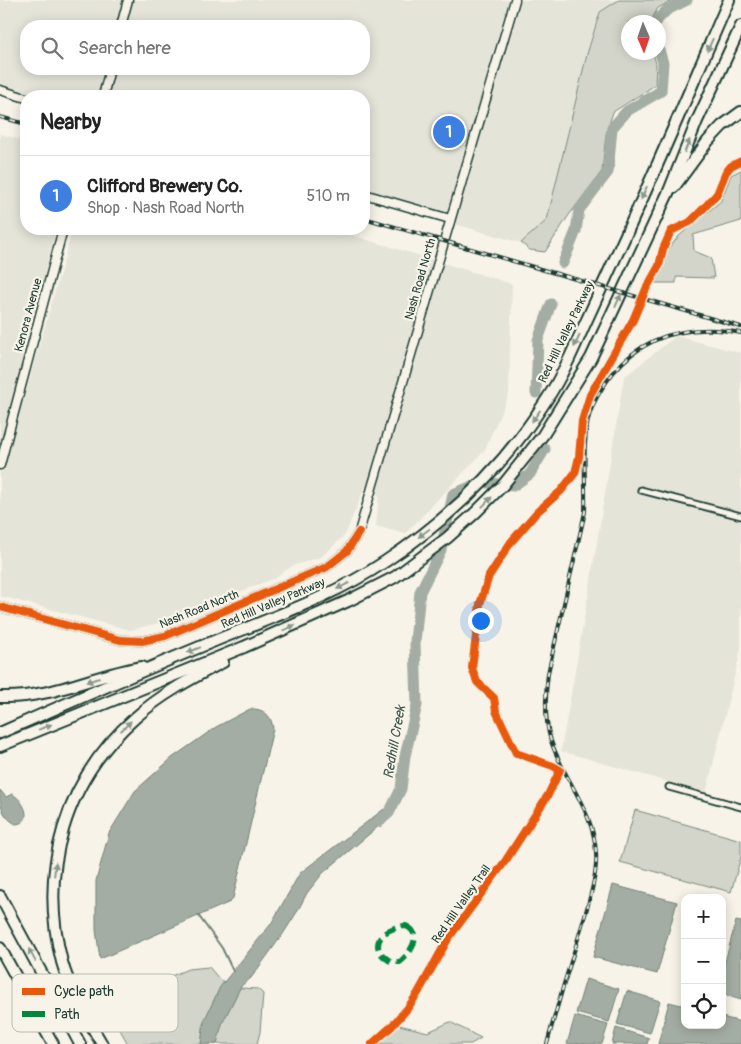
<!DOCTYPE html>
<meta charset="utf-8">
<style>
body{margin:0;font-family:Pangolin,sans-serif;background:#f6f6f6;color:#222}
.controls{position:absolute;right:15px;bottom:15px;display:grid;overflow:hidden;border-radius:10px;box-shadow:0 2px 12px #0003}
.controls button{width:45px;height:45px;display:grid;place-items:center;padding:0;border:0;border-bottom:1px solid #e0e0e0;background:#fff;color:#222;font:25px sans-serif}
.compass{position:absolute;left:621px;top:15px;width:45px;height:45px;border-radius:50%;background:#fff;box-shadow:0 2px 12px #0003;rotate:178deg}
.you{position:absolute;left:480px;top:620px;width:18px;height:18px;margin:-12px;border:4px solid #fff;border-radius:50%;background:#1a73e8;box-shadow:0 0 0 8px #1a73e833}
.badge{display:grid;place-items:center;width:32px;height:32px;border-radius:50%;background:#d93025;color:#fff;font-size:16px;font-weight:700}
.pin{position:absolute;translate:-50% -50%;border:2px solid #fff;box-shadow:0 1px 5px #0006}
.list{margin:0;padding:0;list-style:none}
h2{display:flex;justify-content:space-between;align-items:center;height:65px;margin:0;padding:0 20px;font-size:21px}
h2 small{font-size:16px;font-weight:400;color:#767676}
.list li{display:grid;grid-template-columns:32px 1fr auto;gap:15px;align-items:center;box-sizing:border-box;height:80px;padding:0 20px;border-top:1px solid #e0e0e0}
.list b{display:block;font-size:19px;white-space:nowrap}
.list p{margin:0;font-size:16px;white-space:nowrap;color:#767676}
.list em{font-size:16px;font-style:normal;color:#767676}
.icon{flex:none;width:28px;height:28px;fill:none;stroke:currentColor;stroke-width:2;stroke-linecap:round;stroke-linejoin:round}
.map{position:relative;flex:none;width:741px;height:1044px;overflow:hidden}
.search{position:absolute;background:#fff;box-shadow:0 2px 12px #0003;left:20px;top:20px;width:350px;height:55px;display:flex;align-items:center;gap:12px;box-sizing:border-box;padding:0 18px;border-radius:20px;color:#767676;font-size:19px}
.panel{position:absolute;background:#fff;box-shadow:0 2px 12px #0003;left:20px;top:90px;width:350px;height:145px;border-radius:20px}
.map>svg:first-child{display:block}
</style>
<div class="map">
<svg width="741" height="1044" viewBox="0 0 741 1044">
<rect width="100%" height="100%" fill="#f7f3e8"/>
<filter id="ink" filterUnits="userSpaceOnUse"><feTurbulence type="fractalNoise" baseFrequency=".02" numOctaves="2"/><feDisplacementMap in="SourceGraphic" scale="10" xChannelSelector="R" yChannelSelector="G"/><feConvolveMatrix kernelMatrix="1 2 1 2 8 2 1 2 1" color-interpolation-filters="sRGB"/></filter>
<g filter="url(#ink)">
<!-- built -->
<g fill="#e5e4d9" fill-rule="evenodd">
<path d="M0,0H620L599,12L587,54L547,220L521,243L364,198V96H26V102L0,94ZM26,26H364V69H26Z"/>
<path d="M0,134L26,141V229H56L10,413L19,415L73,229H332L512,284L509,394L484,451L405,534L376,526L379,495L365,487L345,535L321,557L292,566L275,578L163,622L130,630L0,596Z"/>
<path d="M676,336L741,353V649L706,793L561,751L591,579L624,377Z"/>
</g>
<!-- green -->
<g fill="#d3d5ca" stroke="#79897f">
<path d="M619,0H673L658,8L650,22H628V52L653,53L656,64L655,85L613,112L606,134L602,171L569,215L545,252L530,250L521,243L547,220L587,54L600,12Z"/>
<path d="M741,170V221L693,235L694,251L711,258L714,278L676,277V283H650L652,269L679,236L721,201L731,175Z"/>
<path d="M635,810L741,840V857L731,892L620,862Z"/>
<path d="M209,967L220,980L241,988L258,989L263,994L260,1032L257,1044H128L109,1010L111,1003L123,996L188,969Z"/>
<path d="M450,1022L481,1038L471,1044H380L385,1037L399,1025L428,1032Z"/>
</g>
<!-- water -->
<g fill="#a4ada3" stroke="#6f8077">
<path d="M250,709C264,708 272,716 273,729L233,898L230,902L100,959L96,930V881L109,833L135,791L172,758L216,727Z"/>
<path d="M0,790L6,797L12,794C23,799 35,822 16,824C2,817 0,805 0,790Z"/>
<path d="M384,809L393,814L323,873L307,893L297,912L283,934L251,978L241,986L222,1024L217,1044H201L204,1021L220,987L271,924L300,873Z"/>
<path d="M613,885L677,902L657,974L593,957Z"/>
<path d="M736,921L741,922V1000L722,994V973Z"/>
<path d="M586,979L619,989L609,1022L576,1013Z"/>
<path d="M627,991L660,1001L650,1033L617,1024Z"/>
<path d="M669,1002L685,1006V1025H722V1017L741,1022V1044H658Z"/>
<path d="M575,1016L608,1025L602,1044H567Z"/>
<path d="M616,1028L649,1038L647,1044H612Z"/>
</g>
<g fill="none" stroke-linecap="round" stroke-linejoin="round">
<!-- stream -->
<path stroke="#6f8077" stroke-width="2" d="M198,915L222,948L233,971"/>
<!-- river -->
<g stroke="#a4ada3" stroke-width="11">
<path d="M655,22L667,10L687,0"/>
<path d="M563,263L576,231L579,210L608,172L612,128L627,111L661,91L663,63L658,46"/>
<path d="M536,393L538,340L551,304"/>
<path d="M379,822L389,813L401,789L405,756L417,705L415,642L420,592L441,550L453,494L482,482L513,486L530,474L545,449"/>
</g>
<!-- street casing -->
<g stroke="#1f3d34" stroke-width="9">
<g id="street">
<path d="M641,490L741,516"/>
<path d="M669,787L741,807"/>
</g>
</g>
<!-- secondary casing -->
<g stroke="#1f3d34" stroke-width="11">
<g id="secondary">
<path d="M121,26L128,0"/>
<path d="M0,90L26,98"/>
<path d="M103,96L110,69"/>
<path d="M364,194L450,219"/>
<path d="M0,465L63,229"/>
<path d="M0,607L120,640L142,641L165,636L327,567L347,551L359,532L515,0"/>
</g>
</g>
<!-- highway casing -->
<g stroke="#1f3d34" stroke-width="14">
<g id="highway">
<path d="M674,187L708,141L722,126L741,112"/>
<path d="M0,697C51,699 93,675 142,667"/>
<path d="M0,733C70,702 141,671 212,642C270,618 333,597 386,561C449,519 506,464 547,399C562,376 573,351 584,326C597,298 610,269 623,241C660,161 694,80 729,0"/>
<path d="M0,746L244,647L348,601L395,577L447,538L475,513L503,485L543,435L591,358L669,191L697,121L741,26"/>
<path d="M0,896L80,1044"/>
<path d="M0,948L53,1044"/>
<path d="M102,1044C87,1018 70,991 62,962C38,870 65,779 136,717C162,694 192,678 223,662"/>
</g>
</g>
<!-- street -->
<use href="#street" stroke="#f7f3e8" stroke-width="5"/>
<!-- secondary -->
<use href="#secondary" stroke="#f7f3e8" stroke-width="8"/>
<!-- highway -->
<use href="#highway" stroke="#f7f3e8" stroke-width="10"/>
<!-- rail casing -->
<g stroke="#1f3d34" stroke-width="4">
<g id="rail">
<path d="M0,117L26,124"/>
<path d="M364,218L741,327"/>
<path d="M547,1044C556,1010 566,976 577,942C584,917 598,879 596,853C594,811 564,780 551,741C544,719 545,696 548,673L585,512C586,482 582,450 588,420C592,403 602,387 613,373C646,333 691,324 741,333"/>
</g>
</g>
<!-- rail -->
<use href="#rail" stroke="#f7f3e8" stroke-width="2" stroke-dasharray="5.5" stroke-linecap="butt"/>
<!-- quiet -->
<path stroke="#00873e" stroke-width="6" stroke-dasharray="12 6" stroke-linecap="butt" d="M406,926C424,934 410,954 400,962H392C364,948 383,926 406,926Z"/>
<!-- cycleway casing -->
<g stroke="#f7f3e8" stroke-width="11">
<g id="cycleway">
<path d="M0,607L120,640L142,641L165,636L327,567L347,551L359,532"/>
<path d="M372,1044L391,1027L407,1009L418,993L448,939L506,860L548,795L560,770L553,766L516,753L496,711L494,698L477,682L472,668L480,604L489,576L511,542L525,526L537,512L561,491L575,473L579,457L582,421L590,395L633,320L646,289L659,266L663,249L671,231L690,222L703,209L717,194L726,172L731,166L741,161"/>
</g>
</g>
<!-- cycleway -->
<use href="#cycleway" stroke="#e8590c" stroke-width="8"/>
</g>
<!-- one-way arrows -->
<defs><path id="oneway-solid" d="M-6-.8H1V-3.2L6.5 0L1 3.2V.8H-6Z" transform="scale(1.25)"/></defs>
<g fill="#8b988e">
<use href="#oneway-solid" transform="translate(710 45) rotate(114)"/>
<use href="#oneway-solid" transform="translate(687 146) rotate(-68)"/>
<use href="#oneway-solid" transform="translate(644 193) rotate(114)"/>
<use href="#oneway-solid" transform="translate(618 301) rotate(-65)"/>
<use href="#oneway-solid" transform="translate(577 341) rotate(115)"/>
<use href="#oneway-solid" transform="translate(536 416) rotate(126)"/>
<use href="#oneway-solid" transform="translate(487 502) rotate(-46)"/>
<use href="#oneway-solid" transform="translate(424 533) rotate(143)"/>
<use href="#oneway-solid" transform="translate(343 586) rotate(154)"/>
<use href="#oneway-solid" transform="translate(289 628) rotate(-23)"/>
<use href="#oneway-solid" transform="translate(194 650) rotate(158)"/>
<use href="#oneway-solid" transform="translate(93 680) rotate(163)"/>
<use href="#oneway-solid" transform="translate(126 726) rotate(-44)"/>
<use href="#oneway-solid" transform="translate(45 727) rotate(-22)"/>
<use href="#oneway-solid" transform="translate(55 869) rotate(-83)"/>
<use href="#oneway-solid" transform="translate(32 955) rotate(-118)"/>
</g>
</g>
<g text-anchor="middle" stroke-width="4.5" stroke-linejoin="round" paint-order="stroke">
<!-- street labels -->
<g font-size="12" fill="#1f3d34" stroke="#f7f3e8">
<text transform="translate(420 279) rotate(-74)" y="4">Nash Road North</text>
<text transform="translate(28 315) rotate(-75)" y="4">Kenora Avenue</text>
<text transform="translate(566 332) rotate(-64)" y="4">Red Hill Valley Parkway</text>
<text transform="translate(273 603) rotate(-23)" y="4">Red Hill Valley Parkway</text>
<text transform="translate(199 609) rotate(-22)" y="4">Nash Road North</text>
<text transform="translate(461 904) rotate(-55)" y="4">Red Hill Valley Trail</text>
</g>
<!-- water labels -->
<g font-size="14" font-style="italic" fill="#405950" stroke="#f7f3e8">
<text transform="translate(394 742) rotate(-80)" y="5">Redhill Creek</text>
</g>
</g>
<!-- legend -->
<rect x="12" y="974" width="166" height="58" rx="8" fill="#f7f3e8" stroke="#b6bcb2" stroke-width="1"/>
<rect x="22" y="988" width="23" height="7" fill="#e8590c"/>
<rect x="22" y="1011" width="23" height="6" fill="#00873e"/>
<g font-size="14" fill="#1f3d34">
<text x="54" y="996">Cycle path</text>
<text x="54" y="1019">Path</text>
</g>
</svg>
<div class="controls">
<button>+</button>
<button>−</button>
<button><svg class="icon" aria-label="locate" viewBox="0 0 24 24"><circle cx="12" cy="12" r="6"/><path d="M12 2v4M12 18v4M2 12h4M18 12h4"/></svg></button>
</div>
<svg class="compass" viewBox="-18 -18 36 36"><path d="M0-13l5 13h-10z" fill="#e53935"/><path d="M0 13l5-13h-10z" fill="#767676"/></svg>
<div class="you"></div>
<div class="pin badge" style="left:449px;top:132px;background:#3f7fe0">1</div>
<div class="search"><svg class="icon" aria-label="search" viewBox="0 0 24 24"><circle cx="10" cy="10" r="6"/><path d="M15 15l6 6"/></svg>Search here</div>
<section class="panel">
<h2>Nearby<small></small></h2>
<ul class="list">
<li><span class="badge" style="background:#3f7fe0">1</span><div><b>Clifford Brewery Co.</b><p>Shop · Nash Road North</p></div><em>510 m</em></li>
</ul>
</section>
</div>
